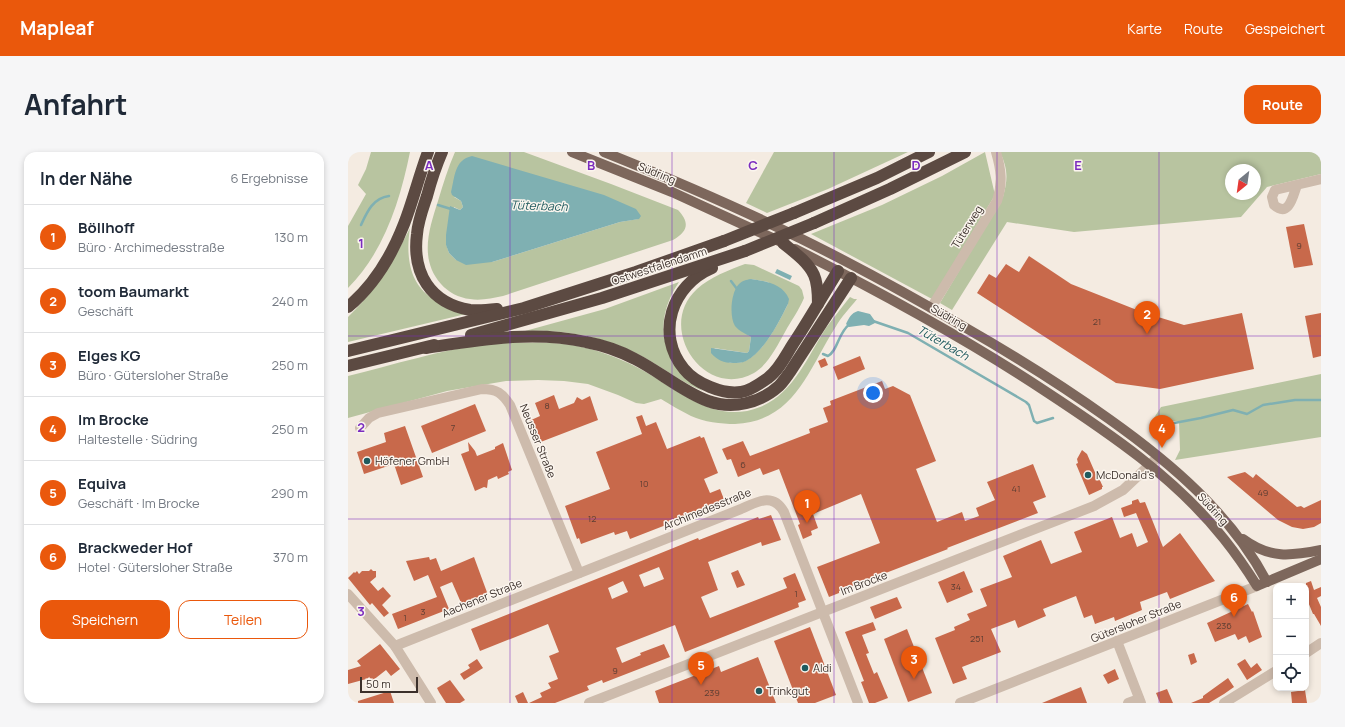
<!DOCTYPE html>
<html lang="de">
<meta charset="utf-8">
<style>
body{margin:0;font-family:Manrope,sans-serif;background:#f6f6f7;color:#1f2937}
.controls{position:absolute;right:12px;bottom:12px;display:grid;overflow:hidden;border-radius:8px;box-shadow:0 2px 6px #0003}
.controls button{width:36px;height:36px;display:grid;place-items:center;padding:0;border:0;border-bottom:1px solid #e0e1e3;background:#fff;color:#1f2937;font:20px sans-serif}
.compass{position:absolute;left:877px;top:12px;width:36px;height:36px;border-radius:50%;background:#fff;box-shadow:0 2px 6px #0003;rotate:209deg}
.scale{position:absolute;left:12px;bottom:10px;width:58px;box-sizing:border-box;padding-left:4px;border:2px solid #3b302b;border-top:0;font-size:11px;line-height:14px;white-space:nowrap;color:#3b302b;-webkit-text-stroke:3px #fbf5ee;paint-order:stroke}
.you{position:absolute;left:525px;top:241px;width:14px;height:14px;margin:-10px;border:3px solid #fff;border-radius:50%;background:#1a73e8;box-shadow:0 0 0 6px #1a73e833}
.badge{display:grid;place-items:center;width:26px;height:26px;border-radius:50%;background:#ea580c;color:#fff;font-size:13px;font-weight:700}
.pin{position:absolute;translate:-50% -33px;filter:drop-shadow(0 1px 2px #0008)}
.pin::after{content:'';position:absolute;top:21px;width:14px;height:12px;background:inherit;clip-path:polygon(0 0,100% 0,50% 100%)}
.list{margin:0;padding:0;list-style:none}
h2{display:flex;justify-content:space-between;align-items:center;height:52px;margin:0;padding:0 16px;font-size:17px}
h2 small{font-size:13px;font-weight:400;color:#747a83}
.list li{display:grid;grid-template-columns:26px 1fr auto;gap:12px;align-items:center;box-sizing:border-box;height:64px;padding:0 16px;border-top:1px solid #e0e1e3}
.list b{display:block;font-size:15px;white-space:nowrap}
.list p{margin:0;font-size:13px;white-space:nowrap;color:#747a83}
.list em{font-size:13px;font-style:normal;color:#747a83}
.actions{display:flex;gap:8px;padding:12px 16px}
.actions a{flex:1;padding:9px 0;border:1px solid #ea580c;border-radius:12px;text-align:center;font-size:14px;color:#ea580c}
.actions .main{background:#ea580c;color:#fff}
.icon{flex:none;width:22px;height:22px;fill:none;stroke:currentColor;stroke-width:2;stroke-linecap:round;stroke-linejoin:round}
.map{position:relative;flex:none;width:973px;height:551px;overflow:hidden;border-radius:12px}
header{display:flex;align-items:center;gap:24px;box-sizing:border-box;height:56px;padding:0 20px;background:#ea580c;color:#fff}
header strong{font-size:19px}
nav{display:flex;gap:22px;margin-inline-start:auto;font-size:14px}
.intro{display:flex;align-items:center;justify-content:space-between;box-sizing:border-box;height:96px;padding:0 24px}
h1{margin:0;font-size:28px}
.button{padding:10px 18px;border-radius:12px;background:#ea580c;color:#fff;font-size:14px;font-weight:700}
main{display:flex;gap:24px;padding:0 24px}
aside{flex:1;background:#fff;border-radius:12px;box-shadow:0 2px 6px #0003}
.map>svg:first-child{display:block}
</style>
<header>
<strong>Mapleaf</strong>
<nav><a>Karte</a><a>Route</a><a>Gespeichert</a></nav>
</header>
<div class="intro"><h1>Anfahrt</h1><a class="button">Route</a></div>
<main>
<aside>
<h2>In der Nähe<small>6 Ergebnisse</small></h2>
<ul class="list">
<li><span class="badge">1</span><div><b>Böllhoff</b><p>Büro · Archimedesstraße</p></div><em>130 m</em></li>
<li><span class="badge">2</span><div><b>toom Baumarkt</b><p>Geschäft</p></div><em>240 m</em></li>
<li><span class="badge">3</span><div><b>Elges KG</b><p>Büro · Gütersloher Straße</p></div><em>250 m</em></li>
<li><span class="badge">4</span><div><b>Im Brocke</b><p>Haltestelle · Südring</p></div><em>250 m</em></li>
<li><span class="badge">5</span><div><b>Equiva</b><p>Geschäft · Im Brocke</p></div><em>290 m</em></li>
<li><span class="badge">6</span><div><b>Brackweder Hof</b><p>Hotel · Gütersloher Straße</p></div><em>370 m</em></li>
</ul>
<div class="actions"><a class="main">Speichern</a><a>Teilen</a></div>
</aside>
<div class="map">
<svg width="973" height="551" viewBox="0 0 973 551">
<rect width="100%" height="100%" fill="#f4ebe1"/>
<!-- green -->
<g fill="#b8c4a0" fill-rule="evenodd">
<path d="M23,0H62C52,49 36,100 0,136V74L18,42L10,33L18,17Z"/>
<path d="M107,0H176L263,32L330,58C342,71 340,79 325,88L155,144C144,146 133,149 122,147C111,146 100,140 93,132C71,107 81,77 90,49C95,32 100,16 107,0ZM106,45L290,67L272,70L144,110L108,108L101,101L98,92L106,55L112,58L115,55L113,49Z"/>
<path d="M426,0H560L480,37L419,61L398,51Z"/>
<path d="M637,0L647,43L584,147L463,82L534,53L594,24Z"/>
<path d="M652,0H973V22L919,35L893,65L726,80L659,70L604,158L592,151L655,45C660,27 660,17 652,0ZM883,18H907V42H883Z"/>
<path d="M62,76C58,101 60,131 84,146C94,153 107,157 118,162L0,190V165C28,138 45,110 62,76Z"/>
<path d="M397,112L406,113L451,134L454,138L456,146C451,158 443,169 437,180C429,194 420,213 406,221C356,249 307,175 349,137C362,125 381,118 397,112ZM403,127L420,130L440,152C431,170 416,200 397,209C393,211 387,211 382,211L366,196L399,201L401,199L403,185C383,171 382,165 386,142Z"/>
<path d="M331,130C303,172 314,211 355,239C335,231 318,218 299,207C263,186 219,177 177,179L257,157Z"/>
<path d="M502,145L506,147H509C502,156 493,165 487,176C460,218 447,269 387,272C373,272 356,270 343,264C333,259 323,253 313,247L296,252L288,251L270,243L240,232L216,229L190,228L158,229L99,239L0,266V224C45,213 92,198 138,192C148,191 158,191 168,191C191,190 212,190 234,195C256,200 276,208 296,219C331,239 368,273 412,255C445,242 460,204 478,176C486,165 494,155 502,145Z"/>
<path d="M973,222V285L827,308L832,298L831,269H821L815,280L809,281L804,269L813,255Z"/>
</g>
<!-- water -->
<g fill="#7fb0b2">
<path d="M124,4L256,43L288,57L293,64L291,67L272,70L144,110L118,113L108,108L101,101L98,93V83L102,54L112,58L115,55L113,49L104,43L103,40C107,25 106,8 124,4Z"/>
<path d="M429,117L444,124L442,128L427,121Z"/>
<path d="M403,127C417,129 435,132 441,147L440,152C431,170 416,200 398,209C394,211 389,211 385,211C376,211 369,208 363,201V196L399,201L401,199L403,185C398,182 391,179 387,174C381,164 383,140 391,132C395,128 398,128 403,127Z"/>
<path d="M510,159L522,162L527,169V171L521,174L516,173L501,175L498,172C501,166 503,161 510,159Z"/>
</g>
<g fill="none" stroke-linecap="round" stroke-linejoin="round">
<!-- stream -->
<g stroke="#7fb0b2" stroke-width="2.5">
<path d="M90,53L103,57"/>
<path d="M13,73C19,60 25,46 41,44"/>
<path d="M383,129L389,137"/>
<path d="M525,169L560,181L678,250L681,253L686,269L689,271L705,266"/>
<path d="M475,202L480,204C490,199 490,180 502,172"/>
<path d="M810,274L853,266L885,258L899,262L915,253L947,248H973"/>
</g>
</g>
<!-- building -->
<g fill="#c8694b" fill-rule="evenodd">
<path d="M956,72L965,113L946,116L938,75Z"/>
<path d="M681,104L723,132L794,160L836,173L894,161L906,217L812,237L768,231L629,141L641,122L648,126L658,112L671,120Z"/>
<path d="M973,161V204L965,206L957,164Z"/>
<path d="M512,204L517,217L490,228L485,215Z"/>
<path d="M477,206L480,213L473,216L470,209Z"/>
<path d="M534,229L537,237L545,234L562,243L588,309L568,317L589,370L614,360L617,369L631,364L628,356L647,348L639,330L685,312L698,345L685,350L690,361L599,396L600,397L491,439V441L481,445L469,415L532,391L513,342L465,362L470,376L463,379L464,383L455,387L450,373L452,372L431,317L415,323L412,316L390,325L383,307L379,308L374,297L395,289L402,304L462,281L461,277L480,270L475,256L483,253L482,249Z"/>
<path d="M206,243L211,257L226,251L229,245L234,248L242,244L250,268L190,291L181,269L192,264L187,251Z"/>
<path d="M127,252L138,279L84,301L73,274Z"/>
<path d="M294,263L298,274L308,270L319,297L352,284L353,286L356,285L370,321L356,327L362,341L372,337L377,350L282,387L279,379L267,383L266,380L233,392L231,386L229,387L217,354L262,337L248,300L294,282L288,265Z"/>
<path d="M57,274L75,325L53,333L46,312L16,322L9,300L38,290L36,281Z"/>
<path d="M120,290L127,299L129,304L147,297V295L155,291L164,318L160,320L161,322L150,327L149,324L140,328L139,336L136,335L127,339L113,302L121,299Z"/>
<path d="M734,298L739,302L749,325L750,324L755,335H754V337L741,343L728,312L730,311L729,307Z"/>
<path d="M897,320L905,326L908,322L949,355L953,354L956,356L973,348V371L966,375L955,377L944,375L930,368L879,325Z"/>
<path d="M790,347L792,351L797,350L815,395L832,381L867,429L822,447L819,440L792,450L794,458L767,469L766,465L747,472L744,463L736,466L728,444L695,457L698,464L670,476L667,468L643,477L653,500L614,515L619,527L605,532L587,486L607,478L606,475L622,468L619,462L639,454L632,437L664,425L655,404L693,388L703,412L734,400L726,380L764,365L772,386L784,381L789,395L800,390L788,361L776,365L773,356L784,352V349Z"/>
<path d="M423,363L433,388L414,394L413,390L360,410L370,438L353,445L362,466L439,436L435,426L447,421L458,448L450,451L451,455L337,500L327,473L268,496L274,511L293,503L292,501L316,492L322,505L255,531L254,528L239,534L241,538L207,551H181L194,545L192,541L203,536L200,531L210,527L201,504L211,500L200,472L132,499L123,477L266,420L350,386L351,388L410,365L411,367ZM311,415L316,427L296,435L291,423ZM275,429L280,440L264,447L260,436Z"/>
<path d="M81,405L82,408L88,406L93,419L126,405L140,443L114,453L104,430L92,435L101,457L50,477L44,462L89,445L80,423L66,429L58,409Z"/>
<path d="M23,417L25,419H28V425L22,430L30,439L35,435L43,444L34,453L41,461L36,465L24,451L22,453L0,426L6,420L7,421L9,419L11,422L14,419H21Z"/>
<path d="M390,418L397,433L389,436L383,421Z"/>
<path d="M616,419L625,440L599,451L590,430Z"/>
<path d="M963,429L966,438L973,435V444L969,446L973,455V474L966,462H965L958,445V431Z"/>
<path d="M549,445L554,456L527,467L522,455Z"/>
<path d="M900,452L904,460L905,459L914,485L901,491L898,484L890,488L887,482L867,490L859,471Z"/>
<path d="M525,470L528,478L514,483L521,501L518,502L526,522L529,520L540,546L527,551H521L513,530L516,529L497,480Z"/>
<path d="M462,475L488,543L467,551H450L426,489Z"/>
<path d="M559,477L584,541L560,550L536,487Z"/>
<path d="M32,492L52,517L43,524L38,518L24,529L22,526L0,532V518L13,514L9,509Z"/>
<path d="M846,501L849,510L843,513L840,503Z"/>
<path d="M410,505L428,551H311L307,539L371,514L373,520Z"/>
<path d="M129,507L135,516L116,528L112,522L122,516L120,513Z"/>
<path d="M897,507L903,516L909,511L914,518L899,528L889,512Z"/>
<path d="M767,517L771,527L760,532L755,523Z"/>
<path d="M880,526L886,535L876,542L861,551H843L855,546V544Z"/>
<path d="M102,528L117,548L112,551H98L91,540L89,536Z"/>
<path d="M733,535L739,551H694Z"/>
<path d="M819,537L825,551H812L808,541Z"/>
<path d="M957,538L959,551H944L943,540Z"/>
<path d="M42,539L46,551H10V549Z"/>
<path d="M175,540L180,551H170L167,544Z"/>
</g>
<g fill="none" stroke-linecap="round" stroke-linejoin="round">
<!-- minor -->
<g stroke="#cdbbac" stroke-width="10">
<path d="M949,33C945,44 941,66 926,53L924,45L927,38L973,27"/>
<path d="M583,156L649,49C655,31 653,17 648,0"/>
<path d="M12,276L21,266L30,261L134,237C149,237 154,241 162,253L231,421"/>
<path d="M0,442L47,494L83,551"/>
<path d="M769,489L793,551"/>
<path d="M47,494L393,357C409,350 425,340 436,360L510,551"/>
<path d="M958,501L973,491"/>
<path d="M241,551L746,354L775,338L810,305"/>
<path d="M612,551L909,434"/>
<path d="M780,551L791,547"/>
<path d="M876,551L928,519"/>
</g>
<!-- major -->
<g stroke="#7d675c" stroke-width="10">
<path d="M224,0L324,40L431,89"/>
<path d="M256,0C316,24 375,49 433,77C496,107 558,141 618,176C667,204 715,234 761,267C823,311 883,362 919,430"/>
<path d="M447,97C532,140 617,186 697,239C761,281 828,326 876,387C888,402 899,418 909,434L973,407"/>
<path d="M895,387C922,407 943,404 973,398"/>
</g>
<!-- highway -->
<g stroke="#5c4a42" stroke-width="12">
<path d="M94,0C88,14 83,29 79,44C75,56 70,69 69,82C64,121 82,151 122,158C131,159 140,158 149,157"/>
<path d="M446,61L529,26L581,0"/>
<path d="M466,71L542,37L617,0"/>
<path d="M435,91C446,100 460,110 466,123C470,132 470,143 470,152"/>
<path d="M364,116C324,133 307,182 336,217C347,231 375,243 393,240C402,239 413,231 420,226C431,218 438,203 445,192C461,168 475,143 490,119"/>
<path d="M0,155C25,134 44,103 56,72C65,49 71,24 80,0"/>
<path d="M123,183L254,146L397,99"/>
<path d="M78,196C131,188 185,178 238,190C254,193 272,199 287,207C311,219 335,240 360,249C385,258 412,251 431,234C435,230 439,224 442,220L503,126"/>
<path d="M0,199L176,156L288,120L376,89"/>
<path d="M0,214L86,193"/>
</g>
<!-- highway-bridge -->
<g stroke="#5c4a42" stroke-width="12">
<path d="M376,89L446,61"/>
<path d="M397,99L466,71"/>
</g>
</g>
<!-- grid -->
<path fill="none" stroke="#7b2cbf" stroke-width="1" stroke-opacity="0.55" d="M162,0V551M324,0V551M486,0V551M649,0V551M811,0V551M0,184H973M0,367H973"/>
<!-- markers -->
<g fill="#1f5a5e" stroke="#fbf5ee" stroke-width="1.5">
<circle cx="19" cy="309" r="4"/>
<circle cx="740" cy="323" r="4"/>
<circle cx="457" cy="516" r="4"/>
<circle cx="411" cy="539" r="4"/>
</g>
<g text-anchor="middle" stroke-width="3" stroke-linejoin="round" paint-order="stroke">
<!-- number labels -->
<g font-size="9" fill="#5e3e33">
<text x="951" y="97">9</text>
<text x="749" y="173">21</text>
<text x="199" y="257">8</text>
<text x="105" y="279">7</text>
<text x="395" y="316">6</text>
<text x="296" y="335">10</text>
<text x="668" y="340">41</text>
<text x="915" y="344">49</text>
<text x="244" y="370">12</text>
<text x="608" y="438">34</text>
<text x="448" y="445">1</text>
<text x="75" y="463">3</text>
<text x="57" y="469">1</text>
<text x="876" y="477">236</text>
<text x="629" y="490">251</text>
<text x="267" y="522">9</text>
<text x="364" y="544">239</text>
</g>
<!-- street labels -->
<g font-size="11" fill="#3b302b" stroke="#fbf5ee">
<text transform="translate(309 21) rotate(22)" y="4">Südring</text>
<text transform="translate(619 75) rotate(-58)" y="4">Tüterweg</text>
<text transform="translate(311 114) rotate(-18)" y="4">Ostwestfalendamm</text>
<text transform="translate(601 165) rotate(30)" y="4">Südring</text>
<text transform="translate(190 289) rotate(68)" y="4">Neusser Straße</text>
<text transform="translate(359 357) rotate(-22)" y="4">Archimedesstraße</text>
<text transform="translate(865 357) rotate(47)" y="4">Südring</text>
<text transform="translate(516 431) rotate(-21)" y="4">Im Brocke</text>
<text transform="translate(134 446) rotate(-22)" y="4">Aachener Straße</text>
<text transform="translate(788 469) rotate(-22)" y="4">Gütersloher Straße</text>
</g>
<!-- poi labels -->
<g font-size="11" fill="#3b302b" stroke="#fbf5ee" text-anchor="start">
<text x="27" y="313">Höfener GmbH</text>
<text x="748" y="327">McDonald's</text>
<text x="465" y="520">Aldi</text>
<text x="419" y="543">Trinkgut</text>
</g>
<!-- water labels -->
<g font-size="12" font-style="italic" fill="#1f5a5e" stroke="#fbf5ee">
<text transform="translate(191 54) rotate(2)" y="4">Tüterbach</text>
<text transform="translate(595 191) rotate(30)" y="4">Tüterbach</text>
</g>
</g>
<g font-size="13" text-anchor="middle" font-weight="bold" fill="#7b2cbf" stroke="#fbf5ee" stroke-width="3" stroke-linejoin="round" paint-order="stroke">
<text x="81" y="18">A</text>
<text x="243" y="18">B</text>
<text x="405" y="18">C</text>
<text x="568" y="18">D</text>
<text x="730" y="18">E</text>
<text x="13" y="96">1</text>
<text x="13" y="280">2</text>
<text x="13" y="464">3</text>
</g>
</svg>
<div class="controls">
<button>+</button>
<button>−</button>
<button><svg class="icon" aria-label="locate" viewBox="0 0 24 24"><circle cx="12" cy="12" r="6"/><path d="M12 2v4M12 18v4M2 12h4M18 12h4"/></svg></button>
</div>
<svg class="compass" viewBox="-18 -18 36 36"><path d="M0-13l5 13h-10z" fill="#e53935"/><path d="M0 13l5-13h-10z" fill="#747a83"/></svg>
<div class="scale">50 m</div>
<div class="you"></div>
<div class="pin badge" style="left:459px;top:371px">1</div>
<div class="pin badge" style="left:799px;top:182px">2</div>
<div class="pin badge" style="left:566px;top:527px">3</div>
<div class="pin badge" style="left:814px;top:296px">4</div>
<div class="pin badge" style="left:353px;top:533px">5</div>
<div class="pin badge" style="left:886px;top:465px">6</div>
</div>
</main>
